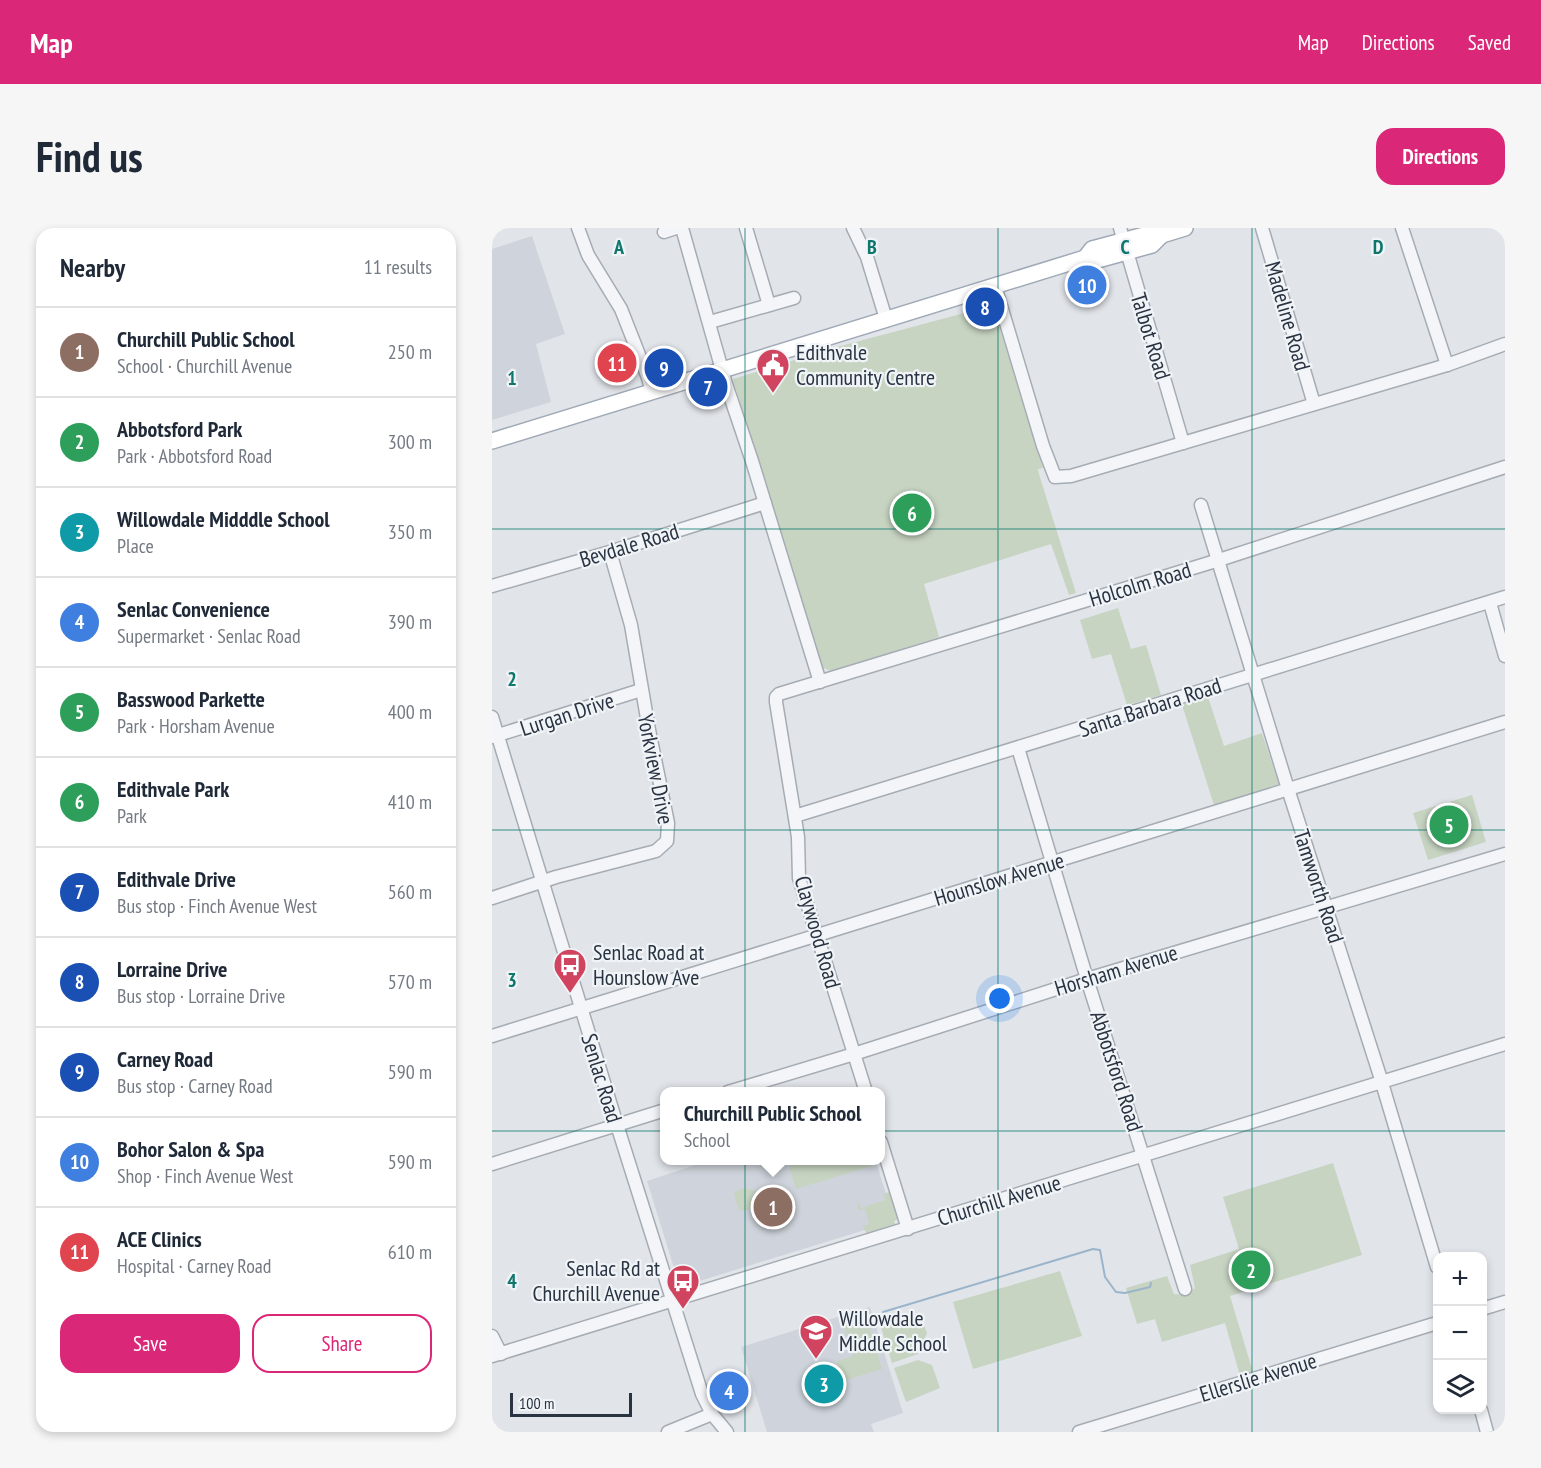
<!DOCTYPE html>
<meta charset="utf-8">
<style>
body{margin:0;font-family:"PT Sans Narrow",sans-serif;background:#f6f6f7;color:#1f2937}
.controls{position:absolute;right:18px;bottom:18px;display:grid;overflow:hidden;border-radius:12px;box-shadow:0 3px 9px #0003}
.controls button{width:54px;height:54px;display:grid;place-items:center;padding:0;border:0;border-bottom:2px solid #e0e1e3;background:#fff;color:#1f2937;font:30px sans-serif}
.scale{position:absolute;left:18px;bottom:15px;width:122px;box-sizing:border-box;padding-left:6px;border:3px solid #293342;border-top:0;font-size:16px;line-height:21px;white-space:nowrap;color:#293342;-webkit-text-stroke:4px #f0f4f7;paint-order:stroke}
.you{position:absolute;left:508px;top:771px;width:21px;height:21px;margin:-15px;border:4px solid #fff;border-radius:50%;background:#1a73e8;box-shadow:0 0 0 9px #1a73e833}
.badge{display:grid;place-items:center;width:39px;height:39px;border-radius:50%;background:#db2777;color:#fff;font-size:20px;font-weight:700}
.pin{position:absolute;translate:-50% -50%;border:3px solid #fff;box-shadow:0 2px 6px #0006}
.popup{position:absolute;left:168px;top:859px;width:225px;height:78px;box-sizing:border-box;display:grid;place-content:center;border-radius:12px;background:#fff;filter:drop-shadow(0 2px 4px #0005);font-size:20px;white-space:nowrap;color:#747a83}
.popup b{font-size:22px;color:#1f2937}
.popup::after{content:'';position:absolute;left:50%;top:100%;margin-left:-12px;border:12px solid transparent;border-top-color:#fff}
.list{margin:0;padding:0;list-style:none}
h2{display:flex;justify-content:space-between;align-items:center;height:78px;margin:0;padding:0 24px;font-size:26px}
h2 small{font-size:20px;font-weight:400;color:#747a83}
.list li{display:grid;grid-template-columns:39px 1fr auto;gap:18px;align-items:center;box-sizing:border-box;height:90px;padding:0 24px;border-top:2px solid #e0e1e3}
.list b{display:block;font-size:22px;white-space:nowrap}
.list p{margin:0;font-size:20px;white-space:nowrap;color:#747a83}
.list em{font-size:20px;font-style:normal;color:#747a83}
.actions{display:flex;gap:12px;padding:18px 24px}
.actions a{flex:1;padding:14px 0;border:2px solid #db2777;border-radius:18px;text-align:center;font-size:21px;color:#db2777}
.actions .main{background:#db2777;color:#fff}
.icon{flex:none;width:33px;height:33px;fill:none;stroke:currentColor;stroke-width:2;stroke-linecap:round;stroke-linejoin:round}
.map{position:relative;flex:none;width:1013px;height:1204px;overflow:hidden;border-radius:18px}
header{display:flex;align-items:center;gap:36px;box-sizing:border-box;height:84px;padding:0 30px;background:#db2777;color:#fff}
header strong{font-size:28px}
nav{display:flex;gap:33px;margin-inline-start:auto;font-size:21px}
.intro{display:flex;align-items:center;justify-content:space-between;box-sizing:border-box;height:144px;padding:0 36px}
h1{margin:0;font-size:42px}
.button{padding:15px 27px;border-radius:18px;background:#db2777;color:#fff;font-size:21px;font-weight:700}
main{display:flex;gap:36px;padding:0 36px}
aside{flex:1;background:#fff;border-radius:18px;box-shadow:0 3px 9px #0003}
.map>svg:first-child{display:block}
</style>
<header>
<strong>Map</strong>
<nav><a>Map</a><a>Directions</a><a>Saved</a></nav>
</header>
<div class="intro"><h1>Find us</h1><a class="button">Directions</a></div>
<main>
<aside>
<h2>Nearby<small>11 results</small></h2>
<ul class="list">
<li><span class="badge" style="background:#8d6e63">1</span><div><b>Churchill Public School</b><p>School · Churchill Avenue</p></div><em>250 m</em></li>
<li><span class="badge" style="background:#2e9e5b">2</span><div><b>Abbotsford Park</b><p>Park · Abbotsford Road</p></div><em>300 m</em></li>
<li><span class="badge" style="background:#0f9aa8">3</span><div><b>Willowdale Midddle School</b><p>Place</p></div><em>350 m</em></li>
<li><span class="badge" style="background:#3f7fe0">4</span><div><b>Senlac Convenience</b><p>Supermarket · Senlac Road</p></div><em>390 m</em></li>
<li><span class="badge" style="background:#2e9e5b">5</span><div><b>Basswood Parkette</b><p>Park · Horsham Avenue</p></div><em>400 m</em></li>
<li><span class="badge" style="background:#2e9e5b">6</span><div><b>Edithvale Park</b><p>Park</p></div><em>410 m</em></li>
<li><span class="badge" style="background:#1a4fb4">7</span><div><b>Edithvale Drive</b><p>Bus stop · Finch Avenue West</p></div><em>560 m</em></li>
<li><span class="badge" style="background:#1a4fb4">8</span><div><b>Lorraine Drive</b><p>Bus stop · Lorraine Drive</p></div><em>570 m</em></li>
<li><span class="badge" style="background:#1a4fb4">9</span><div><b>Carney Road</b><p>Bus stop · Carney Road</p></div><em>590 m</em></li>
<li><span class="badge" style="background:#3f7fe0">10</span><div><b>Bohor Salon &amp; Spa</b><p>Shop · Finch Avenue West</p></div><em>590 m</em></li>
<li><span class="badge" style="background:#e0444e">11</span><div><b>ACE Clinics</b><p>Hospital · Carney Road</p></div><em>610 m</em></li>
</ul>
<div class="actions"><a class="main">Save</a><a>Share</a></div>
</aside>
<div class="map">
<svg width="1013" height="1204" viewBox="0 0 1013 1204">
<rect width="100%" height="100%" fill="#e1e5ea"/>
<!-- built -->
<g fill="#cfd4dc">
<path d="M40,8L73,106L44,116L59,174L0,192V21Z"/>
<path d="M215,933H384L402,993L188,1059L155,953Z"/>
<path d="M378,1079L411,1185L379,1196L382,1204H275L249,1119Z"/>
</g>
<!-- green -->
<g fill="#c7d4c2">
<path d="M495,79L502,82L551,240L546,241L547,246L584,365L577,367L559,316L432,356L447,409L339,443L327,438L241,151L345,119Z"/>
<path d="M626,380L639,421L654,417L669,467L635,477L619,426L600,431L588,392Z"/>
<path d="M716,469L732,518L770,505L787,556L722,577L690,477Z"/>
<path d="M980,567L994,614L936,632L921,585Z"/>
<path d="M317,932L379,933L380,938L304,961L297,938Z"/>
<path d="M841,935L870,1027L738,1068L761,1144L748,1148L733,1095L670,1114L663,1091L645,1096L634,1060L675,1048L682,1066L694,1067L703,1060L698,1037L747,1021L731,969Z"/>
<path d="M250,960L269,964L270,969L258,981L252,983L246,981L242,965Z"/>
<path d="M397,964L406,987V991L402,993L404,998L377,1006L374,1005L371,998L377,996L373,981L366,982V973L369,980L393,972L391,966Z"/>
<path d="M568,1043L590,1108L481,1141L461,1074Z"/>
<path d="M373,1085L390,1141L351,1153L345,1133L361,1128L350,1092Z"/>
<path d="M427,1085L435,1105L426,1126L400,1135L388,1096Z"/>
<path d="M426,1132L440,1137L448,1160L414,1174L402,1140Z"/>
</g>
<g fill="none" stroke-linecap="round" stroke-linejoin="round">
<!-- stream -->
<path stroke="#9bb4ca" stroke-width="2" d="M391,1084L601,1021L608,1022L613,1049L624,1064L633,1065L658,1059L659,1055"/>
<!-- minor casing -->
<g stroke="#a6acb4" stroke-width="15">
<g id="minor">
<path d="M86,0L96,27L129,81L155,147L160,163"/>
<path d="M190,0L234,156L260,233L328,454"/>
<path d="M254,0L277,77"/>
<path d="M361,0L375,29L394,91"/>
<path d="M628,0L691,215"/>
<path d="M770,0L822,176"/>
<path d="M910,0L955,137"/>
<path d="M172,4L184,0"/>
<path d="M503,58L551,218L563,249L579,248L955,137L1013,116"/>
<path d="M218,94L302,70"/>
<path d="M709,277L796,561L887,845L945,1039"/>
<path d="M0,358L118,324L273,275"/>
<path d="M998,375L1013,428"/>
<path d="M0,489L125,897L210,1166L220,1186L235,1204"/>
<path d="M0,509L149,462"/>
<path d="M526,520L595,751L693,1061"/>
<path d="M303,588L1013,369"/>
<path d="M0,670L64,649L164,623L175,613L176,595L157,502L139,397L118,324"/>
<path d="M0,808L1013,494"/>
<path d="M236,864L362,826L595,751L1013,626"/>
<path d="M374,864L307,650L306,609L284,474V469L287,466L727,332L1013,239"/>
<path d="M389,914L416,1001"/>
<path d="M0,936L173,882"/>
<path d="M990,1081L1013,1074"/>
<path d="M0,1108L9,1126"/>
<path d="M0,1128L1013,816"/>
<path d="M989,1182L995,1204"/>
<path d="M176,1204L220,1186"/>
<path d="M587,1204L945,1095"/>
</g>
</g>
<!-- major casing -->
<g stroke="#a0a9b6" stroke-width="18">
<g id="major">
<path d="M593,30L600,21L656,6L670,7L693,0"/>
<path d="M0,213L593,30L602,33L660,17L670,7"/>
</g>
</g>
<!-- minor -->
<use href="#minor" stroke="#f4f5f8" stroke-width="12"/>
<!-- major -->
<use href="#major" stroke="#fff" stroke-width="15"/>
</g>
<!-- grid -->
<path fill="none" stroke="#0f766e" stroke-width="1.5" stroke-opacity="0.55" d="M253,0V1204M506,0V1204M760,0V1204M0,301H1013M0,602H1013M0,903H1013"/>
<!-- icons -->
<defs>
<g id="civic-pin" transform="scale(1.725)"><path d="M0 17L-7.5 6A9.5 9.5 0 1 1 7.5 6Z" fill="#d1445f" stroke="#f0f4f7"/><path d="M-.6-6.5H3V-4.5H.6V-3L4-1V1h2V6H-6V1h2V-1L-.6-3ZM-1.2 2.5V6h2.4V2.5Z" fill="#fff"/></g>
<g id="bus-pin" transform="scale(1.725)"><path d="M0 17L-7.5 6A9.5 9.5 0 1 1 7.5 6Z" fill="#d1445f" stroke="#f0f4f7"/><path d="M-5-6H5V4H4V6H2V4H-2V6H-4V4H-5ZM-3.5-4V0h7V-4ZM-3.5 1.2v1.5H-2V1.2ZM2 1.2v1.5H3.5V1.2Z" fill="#fff"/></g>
<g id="school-pin" transform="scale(1.725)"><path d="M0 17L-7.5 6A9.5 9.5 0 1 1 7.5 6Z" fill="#d1445f" stroke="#f0f4f7"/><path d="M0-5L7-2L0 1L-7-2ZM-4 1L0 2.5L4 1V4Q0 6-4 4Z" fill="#fff"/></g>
</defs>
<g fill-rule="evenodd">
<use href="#civic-pin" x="281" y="137"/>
<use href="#bus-pin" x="78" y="737"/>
<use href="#bus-pin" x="191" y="1053"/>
<use href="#school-pin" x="324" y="1103"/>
</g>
<g text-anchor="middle" stroke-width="4.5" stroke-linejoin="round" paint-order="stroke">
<!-- street labels -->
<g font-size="22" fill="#293342" stroke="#f0f4f7">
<text transform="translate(796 88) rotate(74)" y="8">Madeline Road</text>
<text transform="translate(659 108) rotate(73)" y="8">Talbot Road</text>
<text transform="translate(137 317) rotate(-17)" y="8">Bevdale Road</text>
<text transform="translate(648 356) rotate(-17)" y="8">Holcolm Road</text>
<text transform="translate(658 479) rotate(-18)" y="8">Santa Barbara Road</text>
<text transform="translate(75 486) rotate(-18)" y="8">Lurgan Drive</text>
<text transform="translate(164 541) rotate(79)" y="8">Yorkview Drive</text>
<text transform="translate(507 651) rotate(-17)" y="8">Hounslow Avenue</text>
<text transform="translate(827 658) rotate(72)" y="8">Tamworth Road</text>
<text transform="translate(326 704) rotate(74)" y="8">Claywood Road</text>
<text transform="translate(624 742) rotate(-17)" y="8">Horsham Avenue</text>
<text transform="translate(625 843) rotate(72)" y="8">Abbotsford Road</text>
<text transform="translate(110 850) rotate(73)" y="8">Senlac Road</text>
<text transform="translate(507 972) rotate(-17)" y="8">Churchill Avenue</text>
<text transform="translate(766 1149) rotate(-17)" y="8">Ellerslie Avenue</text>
</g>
<!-- poi labels -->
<g font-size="22" fill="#293342" stroke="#f0f4f7" text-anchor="start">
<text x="304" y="132">Edithvale<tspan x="304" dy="25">Community Centre</tspan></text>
<text x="101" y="732">Senlac Road at<tspan x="101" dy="25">Hounslow Ave</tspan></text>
<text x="168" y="1048" text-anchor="end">Senlac Rd at<tspan x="168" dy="25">Churchill Avenue</tspan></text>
<text x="347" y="1098">Willowdale<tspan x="347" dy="25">Middle School</tspan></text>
</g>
</g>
<g font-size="20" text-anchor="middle" font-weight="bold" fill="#0f766e" stroke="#f0f4f7" stroke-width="4.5" stroke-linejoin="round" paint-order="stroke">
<text x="127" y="26">A</text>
<text x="380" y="26">B</text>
<text x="633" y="26">C</text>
<text x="886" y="26">D</text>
<text x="20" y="157">1</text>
<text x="20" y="458">2</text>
<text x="20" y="759">3</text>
<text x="20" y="1060">4</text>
</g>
</svg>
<div class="controls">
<button>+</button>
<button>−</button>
<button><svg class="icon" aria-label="layers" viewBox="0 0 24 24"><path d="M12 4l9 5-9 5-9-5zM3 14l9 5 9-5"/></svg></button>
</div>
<div class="scale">100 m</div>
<div class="you"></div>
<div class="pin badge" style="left:281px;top:979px;background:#8d6e63">1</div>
<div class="popup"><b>Churchill Public School</b>School</div>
<div class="pin badge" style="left:759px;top:1042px;background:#2e9e5b">2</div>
<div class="pin badge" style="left:332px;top:1156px;background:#0f9aa8">3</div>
<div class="pin badge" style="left:237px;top:1163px;background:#3f7fe0">4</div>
<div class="pin badge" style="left:957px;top:597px;background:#2e9e5b">5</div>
<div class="pin badge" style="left:420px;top:285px;background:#2e9e5b">6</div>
<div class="pin badge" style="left:216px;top:159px;background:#1a4fb4">7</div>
<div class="pin badge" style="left:493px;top:79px;background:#1a4fb4">8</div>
<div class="pin badge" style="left:172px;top:140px;background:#1a4fb4">9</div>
<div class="pin badge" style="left:595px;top:57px;background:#3f7fe0">10</div>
<div class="pin badge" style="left:125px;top:135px;background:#e0444e">11</div>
</div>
</main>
